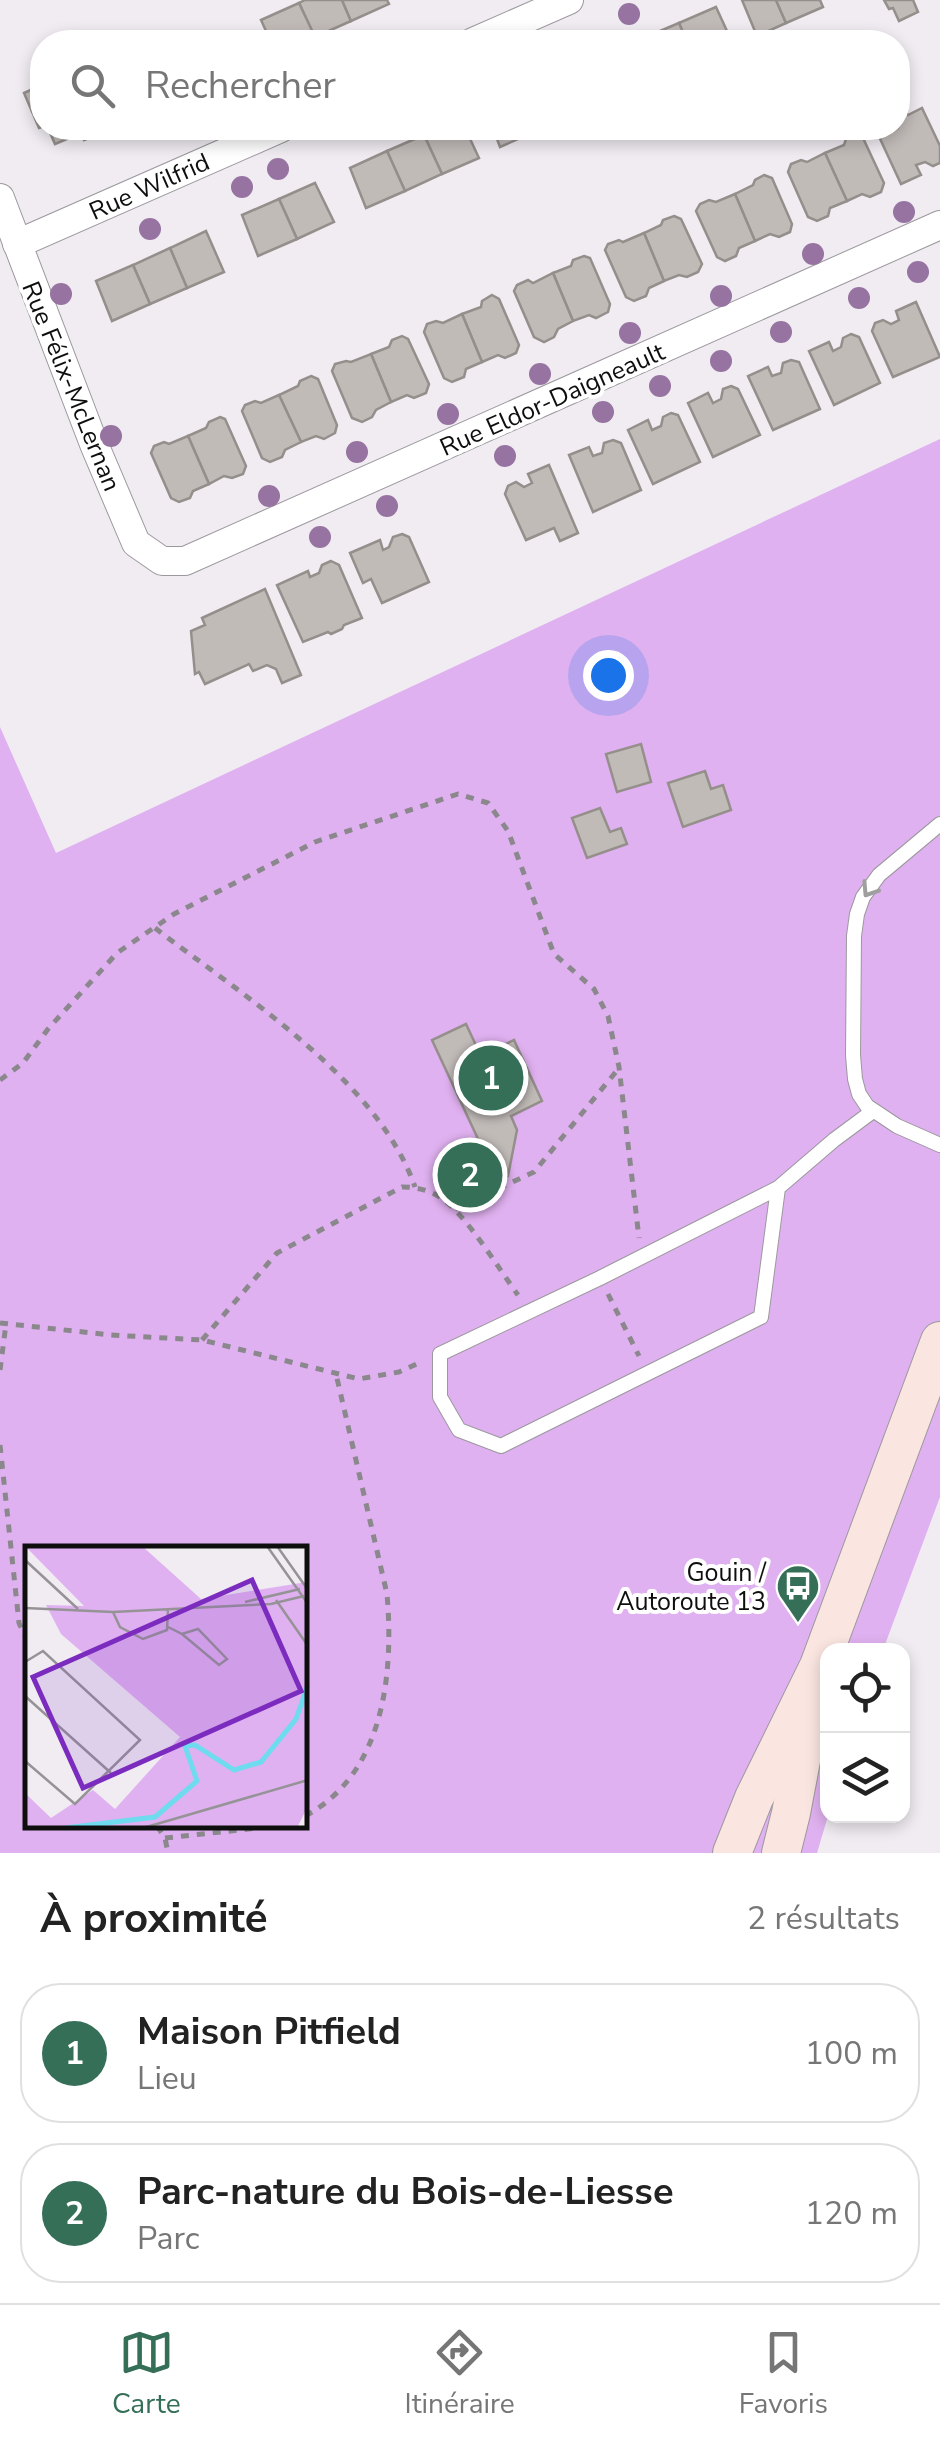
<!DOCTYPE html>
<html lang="fr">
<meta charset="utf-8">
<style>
body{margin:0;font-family:"Nunito Sans",sans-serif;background:#f2f2f2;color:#222}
.controls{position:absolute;right:30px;bottom:30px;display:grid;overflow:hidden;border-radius:20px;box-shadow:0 5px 15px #0003}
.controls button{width:90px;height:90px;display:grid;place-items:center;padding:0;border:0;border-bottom:2px solid #e0e0e0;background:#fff;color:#222;font:50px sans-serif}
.you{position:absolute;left:608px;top:675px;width:35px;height:35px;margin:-25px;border:8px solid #fff;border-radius:50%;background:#1a73e8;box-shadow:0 0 0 15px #1a73e833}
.badge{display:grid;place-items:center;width:65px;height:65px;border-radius:50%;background:#366f57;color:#fff;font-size:32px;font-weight:700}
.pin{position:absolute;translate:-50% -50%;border:5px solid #fff;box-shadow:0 2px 10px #0006}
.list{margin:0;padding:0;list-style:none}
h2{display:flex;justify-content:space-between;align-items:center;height:130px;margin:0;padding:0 40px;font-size:42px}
h2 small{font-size:32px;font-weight:400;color:#767676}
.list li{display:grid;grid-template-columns:65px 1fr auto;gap:30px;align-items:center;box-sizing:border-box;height:140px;margin:0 20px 20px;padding:0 20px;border:2px solid #e0e0e0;border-radius:40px}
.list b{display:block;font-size:38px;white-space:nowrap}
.list p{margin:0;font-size:32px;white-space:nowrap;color:#767676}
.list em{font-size:32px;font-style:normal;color:#767676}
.icon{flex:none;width:55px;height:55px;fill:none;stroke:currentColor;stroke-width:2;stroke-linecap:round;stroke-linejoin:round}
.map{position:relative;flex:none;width:940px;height:1853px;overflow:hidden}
.search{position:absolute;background:#fff;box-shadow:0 5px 15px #0003;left:30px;right:30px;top:30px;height:110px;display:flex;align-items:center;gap:25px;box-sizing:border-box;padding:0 35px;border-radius:40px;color:#767676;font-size:38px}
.sheet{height:450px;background:#fff}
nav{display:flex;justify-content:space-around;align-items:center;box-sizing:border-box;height:140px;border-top:2px solid #e0e0e0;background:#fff;font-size:28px;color:#767676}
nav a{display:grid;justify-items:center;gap:5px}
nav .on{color:#366f57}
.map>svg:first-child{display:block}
</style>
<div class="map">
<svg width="940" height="1853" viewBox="0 0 940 1853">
<rect width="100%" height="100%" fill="#f0ecf2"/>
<!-- green -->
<path fill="#e0b1f0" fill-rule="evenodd" d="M940,439V1497L883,1650H828V1816L817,1853H0V727L56,853ZM28,1548H305V1826H28Z"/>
<!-- building -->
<g fill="#c1bbb8" stroke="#958f8c" stroke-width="2.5">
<path d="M305,0H342L351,21L315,37L299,3Z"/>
<path d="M342,0H387L389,4L351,21Z"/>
<path d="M742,0H776L786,23L757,36Z"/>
<path d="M776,0H820L823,7L786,23Z"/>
<path d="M884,0H913L918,12L899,21L893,8L889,9Z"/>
<path d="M299,3L315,37L303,42H271L261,20Z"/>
<path d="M716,7L732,42H687L679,23Z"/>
<path d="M679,23L687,42H642L641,39Z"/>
<path d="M42,85V127L39,128L24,93Z"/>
<path d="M922,108L940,146V163L933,166L925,162L916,165L921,175L901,184L876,130L898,128V116L905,112L908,115Z"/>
<path d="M48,128H79L81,133L55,144Z"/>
<path d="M79,128H113L84,140Z"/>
<path d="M440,128H465L479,158L442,174L424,135Z"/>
<path d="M493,128H529L532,133L500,147Z"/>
<path d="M424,135L442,174L405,191L387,151Z"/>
<path d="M856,135L863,138L884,183L881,192L870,197L862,194L847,201L825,153L844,145L846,139Z"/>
<path d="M387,151L405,191L366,208L350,168Z"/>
<path d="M825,153L847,201L830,208L828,216L817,221L808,217L788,172L791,164L801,160L807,162Z"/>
<path d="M764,175L772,178L792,224L790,232L779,237L770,234L755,241L735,194L753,185L755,180Z"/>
<path d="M315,183L334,222L297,239L279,199Z"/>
<path d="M735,194L755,241L739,248L736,256L725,261L717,257L696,211L700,204L709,200L716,202Z"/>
<path d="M279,199L297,239L258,256L242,215Z"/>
<path d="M674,216L681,219L702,264L698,272L687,277L679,275L664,281L644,233L661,225L663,220Z"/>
<path d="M206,231L224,272L187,288L170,248Z"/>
<path d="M644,233L664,281L649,288L646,296L634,301L626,297L605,250L608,244L619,240L623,242Z"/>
<path d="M170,248L187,288L150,304L133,265Z"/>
<path d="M584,256L590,258L610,304L608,312L596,318L589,315L573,321L553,273L571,266L573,260Z"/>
<path d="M133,265L150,304L112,321L96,281Z"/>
<path d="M553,273L573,321L558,329L554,337L544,342L534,337L514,291L517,285L528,280L533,283Z"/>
<path d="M492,295L499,299L519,345L516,353L505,358L498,355L482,362L462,314L481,307L482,301Z"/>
<path d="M916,302L940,357L893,377L872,331L875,323L883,320L891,324L899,320L896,311Z"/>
<path d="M462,314L482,362L466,369L464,377L452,382L444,378L424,332L427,324L436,321L443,323Z"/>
<path d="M851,334L859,337L880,383L834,405L809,351L829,342L833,351L841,347L843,338Z"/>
<path d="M402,336L408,339L429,384L426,393L414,398L407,395L391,402L371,354L389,347L392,340Z"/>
<path d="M371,354L391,402L376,410L372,417L362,422L352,418L332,371L335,364L346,361L351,362Z"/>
<path d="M791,360L799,362L820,409L773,430L748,376L768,367L772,376L781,373L783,363Z"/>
<path d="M311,376L318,379L337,425L335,433L324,439L316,436L301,442L279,395L298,386L300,381Z"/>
<path d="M731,386L738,389L760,435L713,457L688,403L708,393L713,403L721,399L723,389Z"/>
<path d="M279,395L301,442L285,450L282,457L270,462L262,458L242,411L245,405L255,401L261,403Z"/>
<path d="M671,413L678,415L700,462L653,484L628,430L648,420L652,430L661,426L663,417Z"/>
<path d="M220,417L225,419L246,466L243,474L232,478L224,476L209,484L188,436L206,428L209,422Z"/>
<path d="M188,436L209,484L193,491L190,498L179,502L171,498L151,453L154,446L164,442L169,444Z"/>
<path d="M613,440L621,443L641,490L593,512L569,455L589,447L593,456L602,453L604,443Z"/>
<path d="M549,465L578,533L560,541L554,528L526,540L505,494L508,486L516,482L524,487L532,483L528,474Z"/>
<path d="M402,534L409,537L429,582L382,603L371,579L363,583L350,553L380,540L383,550L389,547L393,537Z"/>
<path d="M331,561L339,565L362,618L344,625L342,629L331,634L328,632L303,642L277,585L308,571L310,577L319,573L322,565Z"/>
<path d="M265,589L301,675L282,683L276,669L267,665L253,671L249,664L205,684L199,672L195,674L191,631L205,625L202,618Z"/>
<path d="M641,744L651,782L617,792L606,754Z"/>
<path d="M705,771L711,789L723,785L731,810L683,827L668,783Z"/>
<path d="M600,808L610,832L621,828L627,844L587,858L572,818Z"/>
<path d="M466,1024L481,1056L514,1040L542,1101L511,1116L517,1130L508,1176L472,1168L478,1139L432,1040Z"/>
</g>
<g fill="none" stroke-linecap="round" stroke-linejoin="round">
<!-- service casing -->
<g stroke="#9c989e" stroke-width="16">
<g id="service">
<path d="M940,824L879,875L863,897L857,914L854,936L853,1055L855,1079L859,1094L867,1106L897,1126L940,1145"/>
<path d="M778,1188L600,1278L440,1354V1397L459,1430L501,1446L761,1317L778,1188L834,1140L873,1111"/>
</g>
</g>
<!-- minor casing -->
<g stroke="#9c989e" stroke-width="30">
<g id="minor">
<path d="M473,42L569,0"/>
<path d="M0,198L94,444L136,543L162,561H185L940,225"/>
<path d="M17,244L281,128"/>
</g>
</g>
<!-- secondary casing -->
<g stroke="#9c989e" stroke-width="40">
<g id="secondary">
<path d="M732,1853L754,1798L819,1666L940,1341"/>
<path d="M781,1853L791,1813L810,1713"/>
</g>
</g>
<!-- path -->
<g stroke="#8a888c" stroke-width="5" stroke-dasharray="8 8" stroke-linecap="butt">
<path d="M155,928C242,995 378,1080 415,1187"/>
<path d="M0,1080L23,1063L48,1029L117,953L174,914L315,842L458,794L488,803L508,831L554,954L594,989L608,1016L619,1067L639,1238"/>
<path d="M455,1209L534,1172L619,1068"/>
<path d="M608,1294L639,1356"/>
<path d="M0,1323L111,1335L202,1340L359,1379L399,1372L419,1363"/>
<path d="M202,1340L277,1253L402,1187C416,1187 428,1190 440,1197C465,1213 499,1269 518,1295"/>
<path d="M0,1370L6,1324"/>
<path d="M0,1445L19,1623L28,1642"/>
<path d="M305,1816C384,1774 394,1674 387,1594L336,1374"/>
<path d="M157,1826L165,1838L168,1853"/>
<path d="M165,1838L277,1826"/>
</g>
<!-- service -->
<use href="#service" stroke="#fff" stroke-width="14"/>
<!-- minor -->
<use href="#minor" stroke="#fff" stroke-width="28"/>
<!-- secondary -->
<use href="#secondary" stroke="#fae5e0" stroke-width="38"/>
</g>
<!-- trees -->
<g fill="#9673a0">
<circle cx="629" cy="14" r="11"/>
<circle cx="278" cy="169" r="11"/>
<circle cx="242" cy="187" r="11"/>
<circle cx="904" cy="212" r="11"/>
<circle cx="150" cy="229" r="11"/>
<circle cx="813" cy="254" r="11"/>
<circle cx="918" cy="272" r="11"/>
<circle cx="61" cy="294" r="11"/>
<circle cx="721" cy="296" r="11"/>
<circle cx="859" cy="298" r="11"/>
<circle cx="781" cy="332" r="11"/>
<circle cx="630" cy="333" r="11"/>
<circle cx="721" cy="361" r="11"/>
<circle cx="540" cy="374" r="11"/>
<circle cx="660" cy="386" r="11"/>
<circle cx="603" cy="412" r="11"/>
<circle cx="448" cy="414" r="11"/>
<circle cx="111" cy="436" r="11"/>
<circle cx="357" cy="452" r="11"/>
<circle cx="505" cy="456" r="11"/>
<circle cx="269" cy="496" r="11"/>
<circle cx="387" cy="506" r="11"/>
<circle cx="320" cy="537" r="11"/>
</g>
<!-- one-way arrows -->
<defs><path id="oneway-chevron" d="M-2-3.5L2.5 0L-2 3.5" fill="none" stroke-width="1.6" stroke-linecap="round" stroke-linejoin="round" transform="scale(2.5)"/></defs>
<use stroke="#9f9f9f" href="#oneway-chevron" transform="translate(869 890) rotate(123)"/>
<!-- icons -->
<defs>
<g id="bus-pin" transform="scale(2.25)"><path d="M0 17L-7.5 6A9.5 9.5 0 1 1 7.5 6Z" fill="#366f57" stroke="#fff"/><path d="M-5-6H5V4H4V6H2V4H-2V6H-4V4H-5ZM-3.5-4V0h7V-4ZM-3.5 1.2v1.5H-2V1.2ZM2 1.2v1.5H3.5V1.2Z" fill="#fff"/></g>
</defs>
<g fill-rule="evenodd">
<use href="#bus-pin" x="798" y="1586"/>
</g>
<g text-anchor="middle" stroke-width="8" stroke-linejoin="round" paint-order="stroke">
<!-- street labels -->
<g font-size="25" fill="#0f0e0f" stroke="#fff">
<text transform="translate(149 186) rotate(-24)" y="9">Rue Wilfrid</text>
<text transform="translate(72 386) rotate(68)" y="9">Rue Félix-McLernan</text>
<text transform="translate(552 399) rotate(-24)" y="9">Rue Eldor-Daigneault</text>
</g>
<!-- poi labels -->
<g font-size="25" fill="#0f0e0f" stroke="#fff" text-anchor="end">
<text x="766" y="1581">Gouin /<tspan x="766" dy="29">Autoroute 13</tspan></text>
</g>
</g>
<!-- overview -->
<g transform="translate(25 1546)">
<rect width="282" height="282" fill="#f0ecf2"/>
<path d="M0,0H117L176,53L282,36L283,260L272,282H0V247L26,272L68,244L90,263L155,191L36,88L21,59L59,60Z" fill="#e0b1f0"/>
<path fill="none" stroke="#6edbef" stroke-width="5" d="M40,282L130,271L172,235L160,200L170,199L209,224L236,216L271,173L283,139"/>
<path fill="none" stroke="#969397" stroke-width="2.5" d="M242,0L283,58M252,0L283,44M0,14L53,63M251,54L283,100M220,56L275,43M0,62L88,66L246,58L279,50M88,66L95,81L118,93L142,84L143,63M143,81L157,88L173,83L202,113L194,119L157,88M0,116L18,105L115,194L50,258L0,215M0,150L86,227M118,282L283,234"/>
<path fill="#7b2cbf" fill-opacity="0.15" stroke="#7b2cbf" stroke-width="5" d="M227,34L276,145L58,242L8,131Z"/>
<rect width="282" height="282" fill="none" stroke="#0f0e0f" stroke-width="5"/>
</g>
</svg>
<div class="controls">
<button><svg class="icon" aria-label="locate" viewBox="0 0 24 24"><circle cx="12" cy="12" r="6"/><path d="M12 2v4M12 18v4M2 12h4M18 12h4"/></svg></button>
<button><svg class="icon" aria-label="layers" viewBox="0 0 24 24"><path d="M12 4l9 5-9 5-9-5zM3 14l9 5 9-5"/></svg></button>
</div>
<div class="you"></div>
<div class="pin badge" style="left:491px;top:1078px">1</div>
<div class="pin badge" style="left:470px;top:1175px">2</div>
<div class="search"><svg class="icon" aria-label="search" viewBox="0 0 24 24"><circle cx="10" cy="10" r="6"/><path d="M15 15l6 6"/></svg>Rechercher</div>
</div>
<section class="sheet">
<h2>À proximité<small>2 résultats</small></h2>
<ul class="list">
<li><span class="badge">1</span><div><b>Maison Pitfield</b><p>Lieu</p></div><em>100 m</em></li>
<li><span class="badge">2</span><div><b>Parc-nature du Bois-de-Liesse</b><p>Parc</p></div><em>120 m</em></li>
</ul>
</section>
<nav>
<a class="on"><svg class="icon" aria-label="map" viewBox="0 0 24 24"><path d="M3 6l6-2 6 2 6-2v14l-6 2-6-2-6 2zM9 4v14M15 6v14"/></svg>Carte</a>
<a><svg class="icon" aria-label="directions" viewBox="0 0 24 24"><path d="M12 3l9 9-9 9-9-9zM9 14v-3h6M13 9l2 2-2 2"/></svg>Itinéraire</a>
<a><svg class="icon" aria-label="saved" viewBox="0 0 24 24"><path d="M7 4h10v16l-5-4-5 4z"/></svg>Favoris</a>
</nav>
